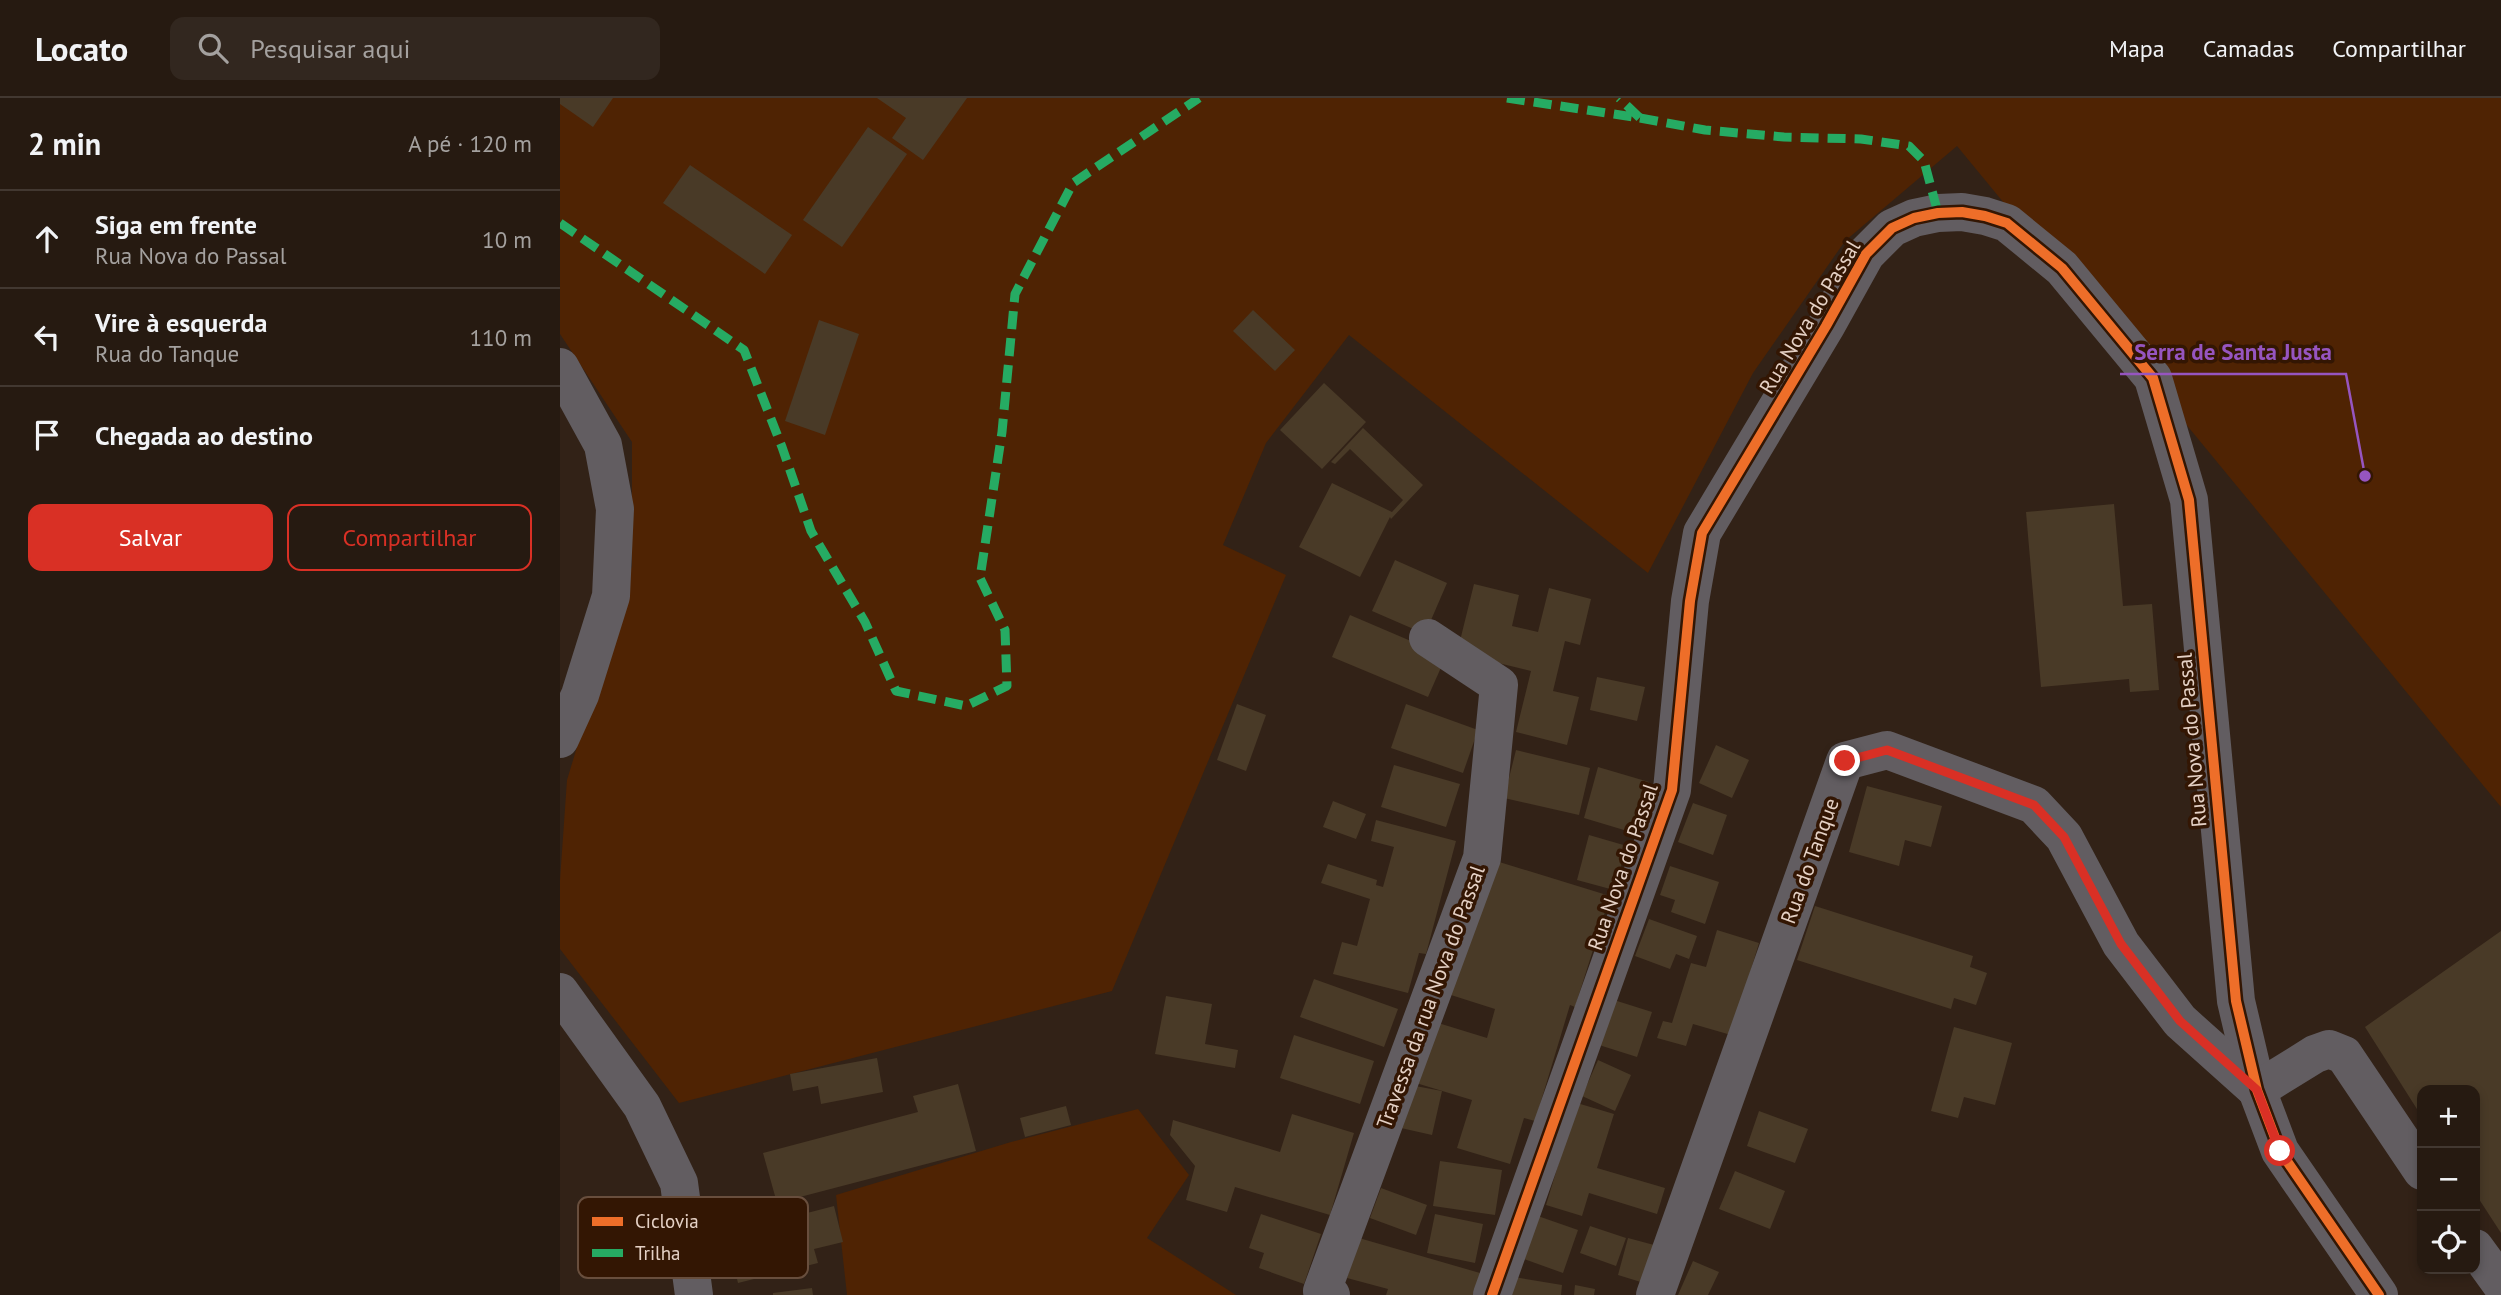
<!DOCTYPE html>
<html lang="pt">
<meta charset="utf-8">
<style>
body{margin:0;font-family:"PT Sans",sans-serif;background:#32271f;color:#f1f3f6}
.controls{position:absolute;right:21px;bottom:21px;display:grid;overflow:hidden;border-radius:14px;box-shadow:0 4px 10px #0003}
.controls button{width:63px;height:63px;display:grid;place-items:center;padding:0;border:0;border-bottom:2px solid #423831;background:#261a11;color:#f1f3f6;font:35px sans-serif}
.stop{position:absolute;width:21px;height:21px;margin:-16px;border:5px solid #d93025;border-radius:50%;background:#fff}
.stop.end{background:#d93025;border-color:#fff;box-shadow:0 2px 7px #0008}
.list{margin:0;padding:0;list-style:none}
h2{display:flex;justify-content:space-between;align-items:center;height:91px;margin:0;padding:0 28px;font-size:30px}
h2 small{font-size:23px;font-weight:400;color:#a4a19f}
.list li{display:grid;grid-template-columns:46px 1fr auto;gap:21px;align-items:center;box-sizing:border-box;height:98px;padding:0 28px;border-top:2px solid #423831}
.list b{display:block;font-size:26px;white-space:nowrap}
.list p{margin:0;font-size:23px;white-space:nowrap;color:#a4a19f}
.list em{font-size:23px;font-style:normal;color:#a4a19f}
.actions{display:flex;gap:14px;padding:21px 28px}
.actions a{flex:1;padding:16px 0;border:2px solid #d93025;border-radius:14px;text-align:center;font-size:24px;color:#d93025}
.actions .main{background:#d93025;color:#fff}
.icon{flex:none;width:38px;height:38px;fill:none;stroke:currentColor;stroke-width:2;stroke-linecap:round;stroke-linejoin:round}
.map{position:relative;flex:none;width:1941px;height:1197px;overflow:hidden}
header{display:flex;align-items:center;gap:42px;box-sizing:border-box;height:98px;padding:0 35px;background:#261a11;border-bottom:2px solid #423831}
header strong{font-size:33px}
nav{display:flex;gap:38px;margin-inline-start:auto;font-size:24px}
.search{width:490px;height:63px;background:#32271f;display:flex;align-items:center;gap:18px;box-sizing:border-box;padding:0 24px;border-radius:14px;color:#a4a19f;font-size:26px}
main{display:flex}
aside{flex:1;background:#261a11}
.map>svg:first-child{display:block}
</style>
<header>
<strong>Locato</strong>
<div class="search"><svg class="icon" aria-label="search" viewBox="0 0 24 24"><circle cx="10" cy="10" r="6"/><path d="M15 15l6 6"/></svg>Pesquisar aqui</div>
<nav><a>Mapa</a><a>Camadas</a><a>Compartilhar</a></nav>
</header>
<main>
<aside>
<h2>2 min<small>A pé · 120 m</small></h2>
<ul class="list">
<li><svg class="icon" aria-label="ahead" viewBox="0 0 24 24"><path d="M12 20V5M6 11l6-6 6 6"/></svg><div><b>Siga em frente</b><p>Rua Nova do Passal</p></div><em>10 m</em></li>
<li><svg class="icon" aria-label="left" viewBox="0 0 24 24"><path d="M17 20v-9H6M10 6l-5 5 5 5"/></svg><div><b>Vire à esquerda</b><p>Rua do Tanque</p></div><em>110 m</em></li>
<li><svg class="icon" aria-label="arrive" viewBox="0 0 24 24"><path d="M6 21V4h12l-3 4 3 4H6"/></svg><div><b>Chegada ao destino</b></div></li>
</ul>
<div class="actions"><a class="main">Salvar</a><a>Compartilhar</a></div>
</aside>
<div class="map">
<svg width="1941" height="1197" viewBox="0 0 1941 1197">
<rect width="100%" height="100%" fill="#322217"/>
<!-- green -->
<g fill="#4f2303">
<path d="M0,0H1941V709L1397,48L1285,143L1193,275L1088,475L789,237L706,345L663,447L726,477L552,893L119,1005L0,851V782L7,682L72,468V344L0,236Z"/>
<path d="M578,1011L629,1077L587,1140L676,1197H287L276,1097L451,1044Z"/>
</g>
<!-- building -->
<g fill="#493a27">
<path d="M0,0H53L33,29L0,6Z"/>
<path d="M317,0H407L363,62L332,40L346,20Z"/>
<path d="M308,29L347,56L282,149L243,122Z"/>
<path d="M130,67L232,137L205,176L103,105Z"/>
<path d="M693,212L735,252L715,273L673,233Z"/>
<path d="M259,222L299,236L265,337L225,323Z"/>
<path d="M764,285L806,324L762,371L720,332Z"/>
<path d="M803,330L863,387L831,421L830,419L800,479L739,449L772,385L832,414L843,402L790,351L775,366L771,364Z"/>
<path d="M1554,406L1563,508L1592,506L1599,592L1570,594L1569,581L1481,589L1466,414Z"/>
<path d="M835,462L887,485L865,536L812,513Z"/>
<path d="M914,486L959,497L952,528L978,534L989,490L1031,501L1020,547L1005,543L993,593L1019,599L1007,647L956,634L971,573L897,555Z"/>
<path d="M790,517L886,558L868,599L772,559Z"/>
<path d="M1037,579L1085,589L1077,623L1030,612Z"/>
<path d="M677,606L706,617L686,673L657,662Z"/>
<path d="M846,606L918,632L903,675L831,650Z"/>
<path d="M1156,647L1189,662L1172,700L1139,685Z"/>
<path d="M956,652L1030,670L1019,717L944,700Z"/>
<path d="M834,667L900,686L886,729L821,709Z"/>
<path d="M1038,669L1089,684L1074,735L1024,720Z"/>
<path d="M1307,688L1382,708L1371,749L1345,742L1339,768L1289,754Z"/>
<path d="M773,703L806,716L796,741L763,729Z"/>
<path d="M1133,705L1167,717L1153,757L1118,744Z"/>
<path d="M816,722L896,743L866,856L859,855L848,895L773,876L782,844L797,848L810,801L761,785L768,766L817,782L816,787L823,789L834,749L811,743Z"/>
<path d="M1029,737L1067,748L1054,792L1017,782Z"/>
<path d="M936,763L1050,798L1015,909L1010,907L975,1023L964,1020L950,1066L897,1050L912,1002L856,985L875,924L927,940L935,911L891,897Z"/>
<path d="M1110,768L1159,784L1145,826L1111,814L1115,802L1100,797Z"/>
<path d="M1255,808L1413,858L1410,869L1427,875L1416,907L1394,900L1391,911L1237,862Z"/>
<path d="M1089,821L1137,838L1129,861L1116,856L1110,871L1075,858Z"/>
<path d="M1157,832L1199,845L1171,937L1133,926L1126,948L1097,940L1103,923L1112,925L1131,865L1146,869Z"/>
<path d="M1941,833V1135L1915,1095V992H1862V1019L1805,929Z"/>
<path d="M754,881L838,911L824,949L740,919Z"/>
<path d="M606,898L652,906L645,946L678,952L675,970L595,956Z"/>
<path d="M1054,902L1092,914L1077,959L1039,947Z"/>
<path d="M1394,929L1452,945L1435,1007L1404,999L1398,1020L1371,1013Z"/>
<path d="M734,937L814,963L800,1006L720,980Z"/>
<path d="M317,960L323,994L261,1006L258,988L233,993L230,976Z"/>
<path d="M1038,962L1071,977L1055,1013L1022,998Z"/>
<path d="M398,986L416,1053L217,1105L203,1055L358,1014L353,998Z"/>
<path d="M850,987L882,993L872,1037L841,1030Z"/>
<path d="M1017,1005L1054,1016L1037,1070L1105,1090L1097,1116L1029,1095L1022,1118L986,1107Z"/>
<path d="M506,1008L511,1027L465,1039L460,1020Z"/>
<path d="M1199,1013L1248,1031L1235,1065L1187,1048Z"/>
<path d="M732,1016L794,1035L770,1117L675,1089L667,1114L626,1102L635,1068L610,1037L613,1022L720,1054Z"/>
<path d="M880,1063L942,1072L935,1117L873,1108Z"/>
<path d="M1175,1073L1225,1093L1210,1131L1159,1111Z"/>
<path d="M821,1090L867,1107L856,1137L810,1120Z"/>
<path d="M274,1108L283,1144L254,1151L258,1165L178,1185L166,1136Z"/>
<path d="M701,1116L761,1136L744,1186L699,1170L704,1155L689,1150Z"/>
<path d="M875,1116L923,1126L915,1165L867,1155Z"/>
<path d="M975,1117L1018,1132L1003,1175L961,1160Z"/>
<path d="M1030,1128L1066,1140L1056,1168L1020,1155Z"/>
<path d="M799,1140L920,1175L913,1197H826L828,1191L787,1180Z"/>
<path d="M1068,1140L1094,1147L1084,1185L1058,1177Z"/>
<path d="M1133,1163L1159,1174L1148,1197H1118Z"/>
<path d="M954,1179L1002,1187L1001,1197H950Z"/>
<path d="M1015,1187L1035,1191L1034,1197H1014Z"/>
<path d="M252,1190L253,1197H213V1195Z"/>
</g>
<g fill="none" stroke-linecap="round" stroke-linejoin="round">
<!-- minor -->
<g stroke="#625d61" stroke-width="38">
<path d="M0,269L43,347L55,411L51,498L20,597L0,641"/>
<path d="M0,894L82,1008L119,1085L134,1197"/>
<path d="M1915,1150L1941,1186"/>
<path d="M771,1197L762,1193L922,760L939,587L868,540"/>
<path d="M932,1197L1112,692L1130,503L1142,435L1266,228L1306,156L1332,130L1354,120L1378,115L1402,114L1425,118L1447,125L1502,170L1593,280L1629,402L1676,903L1697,992L1720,1053L1819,1197"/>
<path d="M1095,1197L1285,663L1327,652L1474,707L1504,739L1561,846L1620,923L1697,992L1755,956L1769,951L1784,957L1862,1073"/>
</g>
<!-- quiet -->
<g stroke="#26ab63" stroke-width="9" stroke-dasharray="18 9" stroke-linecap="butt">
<path d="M947,0L1080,20L1059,0"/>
<path d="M1080,20L1145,32L1224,39L1301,41L1349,48L1364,63L1378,115"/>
<path d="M0,125L184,252L222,349L251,433L305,524L336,593L406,608L447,588L445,532L420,480L442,334L455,196L513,85L639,0"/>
</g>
<!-- cycleway casing -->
<g stroke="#331603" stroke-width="15">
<path id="cycleway" d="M932,1197L1112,692L1130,503L1142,435L1266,228L1306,156L1332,130L1354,120L1378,115L1402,114L1425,118L1447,125L1502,170L1593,280L1629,402L1676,903L1697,992L1720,1053L1819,1197"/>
</g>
<!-- cycleway -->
<use href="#cycleway" stroke="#ee6e29" stroke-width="10"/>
</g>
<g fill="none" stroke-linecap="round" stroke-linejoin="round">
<!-- route -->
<path stroke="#d93025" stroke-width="9" d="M1285,663L1327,652L1474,707L1504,739L1561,846L1620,923L1697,992L1720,1053"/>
</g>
<g text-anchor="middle" stroke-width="7" stroke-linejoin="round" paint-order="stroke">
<!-- street labels -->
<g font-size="21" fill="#e5d1c5" stroke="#331603">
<text transform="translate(1250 219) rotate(-59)" y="7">Rua Nova do Passal</text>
<text transform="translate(1632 642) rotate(-95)" y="7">Rua Nova do Passal</text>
<text transform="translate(1250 763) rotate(-70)" y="7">Rua do Tanque</text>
<text transform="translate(1063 769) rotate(-71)" y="7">Rua Nova do Passal</text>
<text transform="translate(871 899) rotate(-70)" y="7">Travessa da rua Nova do Passal</text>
</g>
</g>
<!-- legend -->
<rect x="18" y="1099" width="230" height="81" rx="10" fill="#331603" stroke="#684e3d" stroke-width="2"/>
<rect x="32" y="1119" width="31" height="9" fill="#ee6e29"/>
<rect x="32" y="1151" width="31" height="8" fill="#26ab63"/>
<g font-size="19" fill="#e5d1c5">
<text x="75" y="1130">Ciclovia</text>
<text x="75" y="1162">Trilha</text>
</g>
<!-- callouts -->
<path fill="none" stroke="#9655c0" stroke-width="2.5" d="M1805 378L1786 276H1560"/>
<circle fill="#9655c0" stroke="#331603" stroke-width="2.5" cx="1805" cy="378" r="7"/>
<g font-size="23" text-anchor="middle" font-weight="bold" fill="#9655c0" stroke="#331603" stroke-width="7" stroke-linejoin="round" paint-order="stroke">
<text x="1673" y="262">Serra de Santa Justa</text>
</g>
</svg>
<div class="controls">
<button>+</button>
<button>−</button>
<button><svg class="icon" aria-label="locate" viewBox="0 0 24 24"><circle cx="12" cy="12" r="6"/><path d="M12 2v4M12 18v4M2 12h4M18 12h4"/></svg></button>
</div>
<div class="stop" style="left:1720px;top:1053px"></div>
<div class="stop end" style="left:1285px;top:663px"></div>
</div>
</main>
